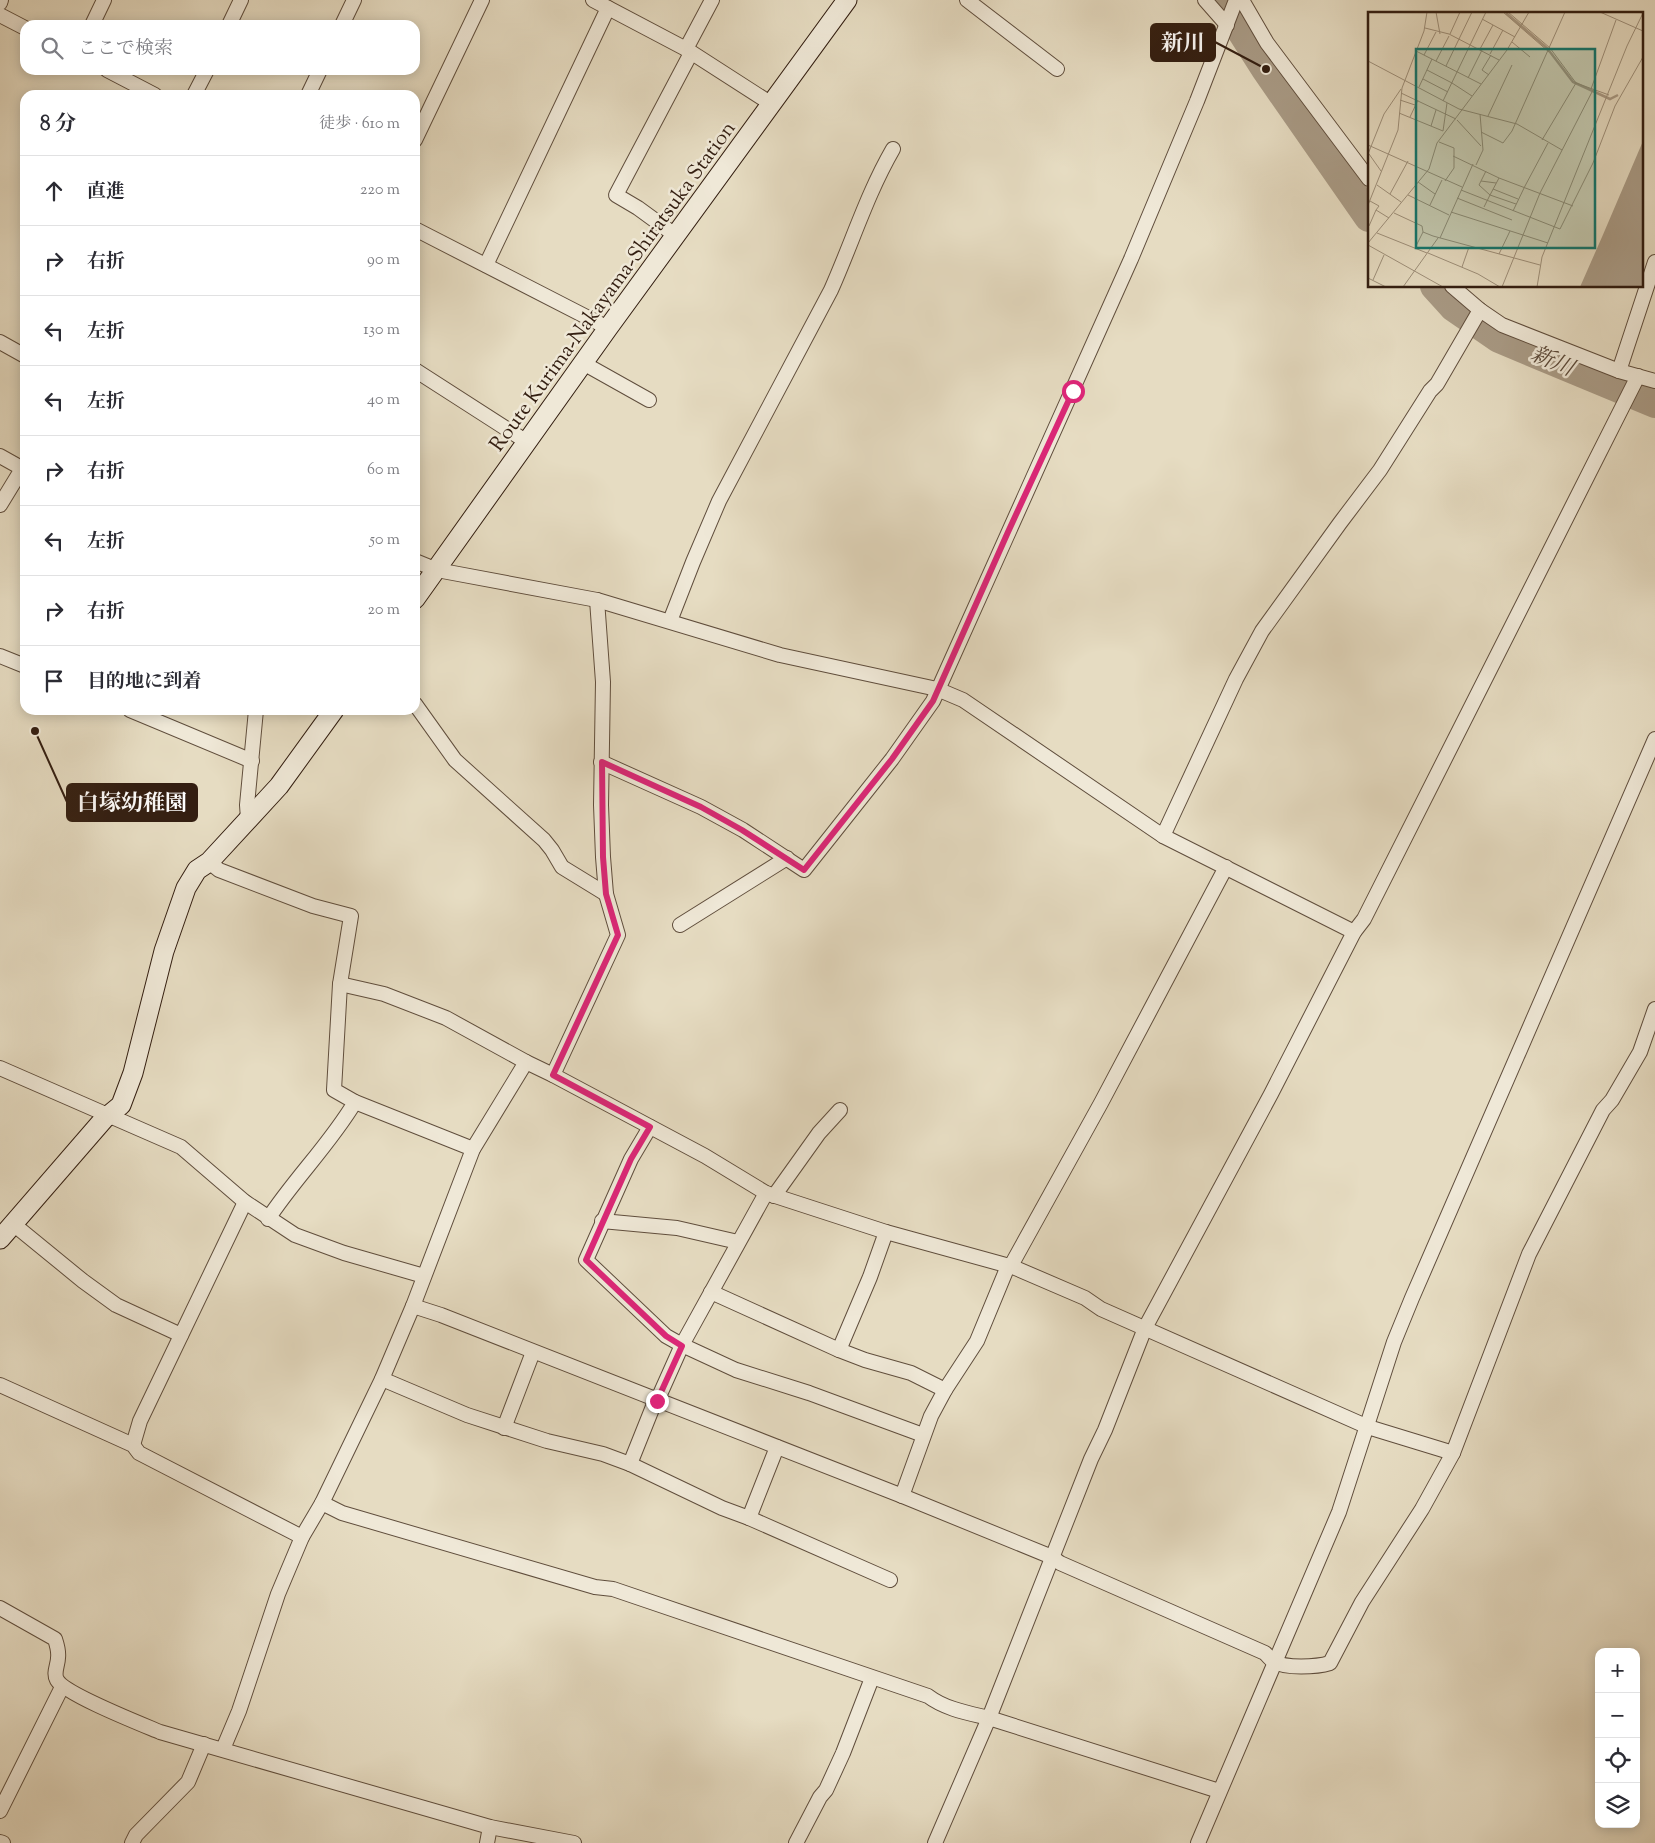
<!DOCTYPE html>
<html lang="ja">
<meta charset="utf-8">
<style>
body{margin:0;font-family:"Sorts Mill Goudy","Noto Serif JP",serif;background:#f2f2f3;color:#2b2b33}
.controls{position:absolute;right:15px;bottom:15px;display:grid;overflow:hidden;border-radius:10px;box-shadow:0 2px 12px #0003}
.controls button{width:45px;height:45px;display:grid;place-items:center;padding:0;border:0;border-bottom:1px solid #e1e1e2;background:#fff;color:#2b2b33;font:25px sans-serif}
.stop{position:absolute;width:15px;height:15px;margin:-11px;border:4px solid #db2777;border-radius:50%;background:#fff}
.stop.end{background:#db2777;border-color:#fff;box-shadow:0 1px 5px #0008}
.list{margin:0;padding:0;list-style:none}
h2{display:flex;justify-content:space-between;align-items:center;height:65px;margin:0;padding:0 20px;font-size:21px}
h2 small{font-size:16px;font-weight:400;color:#7c7c81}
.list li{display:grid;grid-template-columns:32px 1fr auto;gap:15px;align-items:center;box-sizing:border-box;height:70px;padding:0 20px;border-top:1px solid #e1e1e2}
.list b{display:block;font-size:19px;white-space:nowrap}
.list em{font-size:16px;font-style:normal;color:#7c7c81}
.icon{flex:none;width:28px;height:28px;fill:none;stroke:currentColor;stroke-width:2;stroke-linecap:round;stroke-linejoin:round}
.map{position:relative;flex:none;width:1655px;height:1843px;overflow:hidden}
.search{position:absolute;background:#fff;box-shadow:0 2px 12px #0003;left:20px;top:20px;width:400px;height:55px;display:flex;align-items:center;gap:12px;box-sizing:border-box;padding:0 18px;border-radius:15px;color:#7c7c81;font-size:19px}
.panel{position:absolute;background:#fff;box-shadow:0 2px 12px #0003;left:20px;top:90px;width:400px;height:625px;border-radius:15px}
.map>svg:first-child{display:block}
</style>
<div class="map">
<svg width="1655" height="1843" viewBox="0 0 1655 1843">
<rect width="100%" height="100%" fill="#e6dcc2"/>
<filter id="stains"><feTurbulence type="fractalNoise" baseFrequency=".004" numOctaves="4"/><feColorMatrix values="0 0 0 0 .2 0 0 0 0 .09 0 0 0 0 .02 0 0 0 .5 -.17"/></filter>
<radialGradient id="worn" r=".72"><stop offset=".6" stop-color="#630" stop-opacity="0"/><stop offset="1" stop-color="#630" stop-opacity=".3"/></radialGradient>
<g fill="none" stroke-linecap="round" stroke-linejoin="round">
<!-- river -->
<g stroke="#a99b86" stroke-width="30">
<path d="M1222,0L1266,69L1369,217"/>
<path d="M1435,286L1454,307L1499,338L1655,403"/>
</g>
<!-- minor casing -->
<g stroke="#604e3d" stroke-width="16">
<g id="minor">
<path d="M593,0L686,49L770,103"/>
<path d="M967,0L1057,69"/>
<path d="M1205,0L1227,25"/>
<path d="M1242,0L1267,43L1369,179"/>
<path d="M0,3L1,0"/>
<path d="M0,15L25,28"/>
<path d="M92,25L104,0"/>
<path d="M229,25L241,0"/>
<path d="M342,25L354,0"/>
<path d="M686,49L712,0"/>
<path d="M107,70L155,95"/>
<path d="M194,95L207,70"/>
<path d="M308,95L320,70"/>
<path d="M415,140L482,0"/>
<path d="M415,229L608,328"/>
<path d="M675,235L638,208L616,195L691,53"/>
<path d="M486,265L608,8"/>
<path d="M1452,286L1480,310L1502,325L1619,371L1655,381"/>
<path d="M0,342L25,356"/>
<path d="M583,363L649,400"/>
<path d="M415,370L527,442"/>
<path d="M1619,371L1655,262"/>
<path d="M0,456L25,470"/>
<path d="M0,505L22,469"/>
<path d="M415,561L437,570L597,600L780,655L937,689L963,700L1163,836L1354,932"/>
<path d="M670,621L693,562L719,501L831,290C852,243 867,194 893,149"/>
<path d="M0,656L25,666"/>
<path d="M415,704L455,760L544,840L552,850L562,867L606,894"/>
<path d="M130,710L252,761"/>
<path d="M601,762L701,807L743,830L804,870L892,759L933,701L1131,259L1197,101L1236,0"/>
<path d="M248,819L247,805L256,710"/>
<path d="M1163,836L1236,679L1262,631L1340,523L1380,470L1430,391L1437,384L1480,310"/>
<path d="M209,862L219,870L313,906L351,916L340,984L334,1090L355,1102L473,1149"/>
<path d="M680,925L787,858"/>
<path d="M340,984L384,994L446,1018L526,1062L553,1075L705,1156L766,1193L886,1232L1013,1267L1085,1298L1101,1309L1368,1427L1453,1453"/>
<path d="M0,1068L181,1147L245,1202L295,1235L344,1253L424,1276"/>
<path d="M553,1075L618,935L606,894L603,857L601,805L603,682L597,600"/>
<path d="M766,1193L682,1345L736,1370L809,1393L923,1435"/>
<path d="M774,1196L819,1133L840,1110"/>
<path d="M268,1219C295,1178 330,1144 355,1102"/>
<path d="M602,1221L677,1228L738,1242"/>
<path d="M12,1223L83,1281L116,1305L181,1335"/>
<path d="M1013,1267V1262L1101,1103L1226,867"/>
<path d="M711,1292L839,1350L865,1360L911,1373L945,1390"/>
<path d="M413,1306L441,1315L905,1497L1052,1557L1060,1563L1265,1653C1267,1655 1270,1659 1273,1661C1285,1669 1317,1667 1330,1663L1362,1602L1422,1509L1453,1453L1529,1254L1603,1110L1612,1100L1640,1052L1655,1009"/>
<path d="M839,1350L870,1277L886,1232"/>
<path d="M382,1379L467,1415L547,1441L603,1454L630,1464L722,1508L749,1518L890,1580"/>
<path d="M0,1385L133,1445L139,1453L302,1537"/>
<path d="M504,1428L533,1352"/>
<path d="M133,1445L140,1421L245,1202"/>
<path d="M630,1464L654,1404L657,1401L682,1345L666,1336L586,1260L631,1159L650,1127"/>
<path d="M902,1496L931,1416L945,1390L977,1341L1008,1266"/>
<path d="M322,1503L342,1513L595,1587L613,1589L928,1696C945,1709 968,1713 989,1718L1219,1791"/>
<path d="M749,1518L777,1447"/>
<path d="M0,1608L55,1639C57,1645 59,1651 58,1658C58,1665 53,1673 57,1680C65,1694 141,1724 160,1732L490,1827L574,1843"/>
<path d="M223,1749L239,1711L278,1594L302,1537L322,1503L382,1379L413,1306L473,1149L526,1062"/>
<path d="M0,1811L62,1687"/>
<path d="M0,1842L3,1843"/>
<path d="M132,1843L136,1835L188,1782L204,1744"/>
<path d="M487,1843L490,1827"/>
<path d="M796,1843L820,1797L826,1790L843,1753L872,1678"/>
<path d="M935,1843L989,1718L1091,1459L1105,1430L1145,1328L1271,1094L1354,932L1364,919L1638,376"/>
<path d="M1198,1843L1339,1512L1394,1342L1412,1298L1655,739"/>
</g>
</g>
<!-- secondary casing -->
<g stroke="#331e11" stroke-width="21">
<g id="secondary">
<path d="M415,599L608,328L847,0"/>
<path d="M0,1239L104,1119L121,1105L133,1073L164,951L186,888L197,870L209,862L279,786L334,710"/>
</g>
</g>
<!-- minor -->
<use href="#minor" stroke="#efe8d7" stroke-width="14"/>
<!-- secondary -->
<use href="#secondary" stroke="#efe8d7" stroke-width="19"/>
</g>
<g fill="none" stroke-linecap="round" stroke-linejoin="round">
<!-- route -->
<path stroke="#db2777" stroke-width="6" d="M657,1401L682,1346L666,1336L586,1260L631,1159L650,1127L553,1075L618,935L606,894L603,857L602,762L701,807L742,830L804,870L892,759L933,701L1008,532L1073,391"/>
</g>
<g text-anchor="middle" stroke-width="5" stroke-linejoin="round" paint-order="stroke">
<!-- street labels -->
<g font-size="21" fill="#331e11" stroke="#efe8d7">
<text transform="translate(612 286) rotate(-54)" y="7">Route Kurima-Nakayama-Shiratsuka Station</text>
</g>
<!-- water labels -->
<g font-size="22" font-style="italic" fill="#5c4a3a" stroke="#efe8d7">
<text transform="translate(1553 360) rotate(23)" y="8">新川</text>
</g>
</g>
<!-- overview -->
<g transform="translate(1368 12)">
<rect width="275" height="275" fill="#e6dcc2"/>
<path d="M275,129V275H212L234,225Z" fill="#a99b86"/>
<path fill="none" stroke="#a99b86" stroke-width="2.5" d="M138,1L179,36L205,70L242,87L250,83"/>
<path fill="none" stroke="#9e907b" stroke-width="1" d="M68,0L72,22M135,0L181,40M140,0L182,36L208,71L241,83M232,0L275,19M114,7L147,25M57,16L81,22L131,48M82,22L92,0M144,30L162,45M112,37L125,13M48,39L113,72M122,42L135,18M56,43L68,20M0,49L91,97L149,112L194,138M68,49L81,24M78,54L104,0M59,58L84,71M121,63L114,58L123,43M100,66L114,38M55,67L80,80M84,71L104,84M51,75L64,47M223,77L248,8M33,81L88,107M32,88L47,93M75,89L118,0M31,101L75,119M120,104L144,53M42,105L50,88M89,108L113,134M63,114L68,98M75,119L79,91M113,120L135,131L144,119L197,0M174,128L208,71M71,130L86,136V156M0,133L94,175M0,142L16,102L33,77M1,142L13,159M85,144L131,166L205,194M108,153L115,138L112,102M131,166L122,183L148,192M77,169L86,156M113,169L128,171M50,170L67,182M9,173L33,190M157,174L180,131M125,177L150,187M93,178L192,217L225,151L247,94L275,45M22,182L40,149M40,183L81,203M89,186L144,208M2,189L11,194L8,198L21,206M0,193L30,118L34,76L56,19L59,0M62,193L74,168M116,195L122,183L111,173L118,159M145,199L157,174M83,200L180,231M26,201L54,214L55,220L65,224L172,253M1,214L8,198M9,221L59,241M72,226L105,152M0,231L61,157L69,131L139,38L161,0M0,233L75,275M47,236L55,220M60,241L110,262L132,275M131,242L142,219M94,255L101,235M0,266L18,275M5,268L16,243M35,275L70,226M134,275L172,181L225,78M169,275L174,245L259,34L275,1"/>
<path fill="#0f766e" fill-opacity="0.15" stroke="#0f766e" stroke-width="2.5" d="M48,37H227V236H48Z"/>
<rect width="275" height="275" fill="none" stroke="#331e11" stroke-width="2.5"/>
</g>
<!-- callouts -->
<path fill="none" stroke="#331e11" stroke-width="2" d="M1266 69L1215 42M35 731L67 802"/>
<g fill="#331e11" stroke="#efe8d7" stroke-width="2">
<circle cx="1266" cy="69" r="5"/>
<circle cx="35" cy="731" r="5"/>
</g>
<g fill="#331e11" stroke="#331e11" stroke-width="2">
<rect x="1151" y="24" width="64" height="37" rx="5"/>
<rect x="67" y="784" width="130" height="37" rx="5"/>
</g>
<g font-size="22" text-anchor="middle" font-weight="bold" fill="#fff">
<text x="1183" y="50">新川</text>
<text x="132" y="810">白塚幼稚園</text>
</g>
<rect width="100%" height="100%" filter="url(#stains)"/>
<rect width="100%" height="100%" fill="url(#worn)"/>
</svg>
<div class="controls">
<button>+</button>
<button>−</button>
<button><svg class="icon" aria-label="locate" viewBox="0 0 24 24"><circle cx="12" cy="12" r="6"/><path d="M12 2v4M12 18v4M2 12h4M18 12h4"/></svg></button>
<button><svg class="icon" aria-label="layers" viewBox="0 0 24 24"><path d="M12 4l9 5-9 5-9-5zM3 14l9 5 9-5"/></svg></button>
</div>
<div class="stop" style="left:1073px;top:391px"></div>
<div class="stop end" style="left:657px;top:1401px"></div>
<div class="search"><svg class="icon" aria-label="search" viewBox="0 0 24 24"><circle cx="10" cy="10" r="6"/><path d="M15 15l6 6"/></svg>ここで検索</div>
<section class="panel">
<h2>8 分<small>徒歩 · 610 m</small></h2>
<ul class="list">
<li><svg class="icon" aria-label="ahead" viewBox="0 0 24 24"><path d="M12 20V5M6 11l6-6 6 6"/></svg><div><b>直進</b></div><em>220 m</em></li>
<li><svg class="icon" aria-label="right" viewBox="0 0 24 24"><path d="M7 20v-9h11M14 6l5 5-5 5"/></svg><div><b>右折</b></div><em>90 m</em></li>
<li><svg class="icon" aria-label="left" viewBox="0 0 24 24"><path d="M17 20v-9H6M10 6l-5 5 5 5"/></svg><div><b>左折</b></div><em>130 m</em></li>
<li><svg class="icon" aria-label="left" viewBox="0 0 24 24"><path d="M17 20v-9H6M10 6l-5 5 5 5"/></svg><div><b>左折</b></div><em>40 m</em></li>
<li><svg class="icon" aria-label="right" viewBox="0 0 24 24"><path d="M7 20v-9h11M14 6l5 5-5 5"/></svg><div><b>右折</b></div><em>60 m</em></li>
<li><svg class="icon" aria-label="left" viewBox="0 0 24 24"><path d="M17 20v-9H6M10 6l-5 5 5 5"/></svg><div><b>左折</b></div><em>50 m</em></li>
<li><svg class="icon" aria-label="right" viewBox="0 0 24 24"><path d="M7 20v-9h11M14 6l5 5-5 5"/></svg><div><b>右折</b></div><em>20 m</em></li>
<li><svg class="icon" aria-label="arrive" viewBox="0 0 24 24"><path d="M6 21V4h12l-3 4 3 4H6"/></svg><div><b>目的地に到着</b></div></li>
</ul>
</section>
</div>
